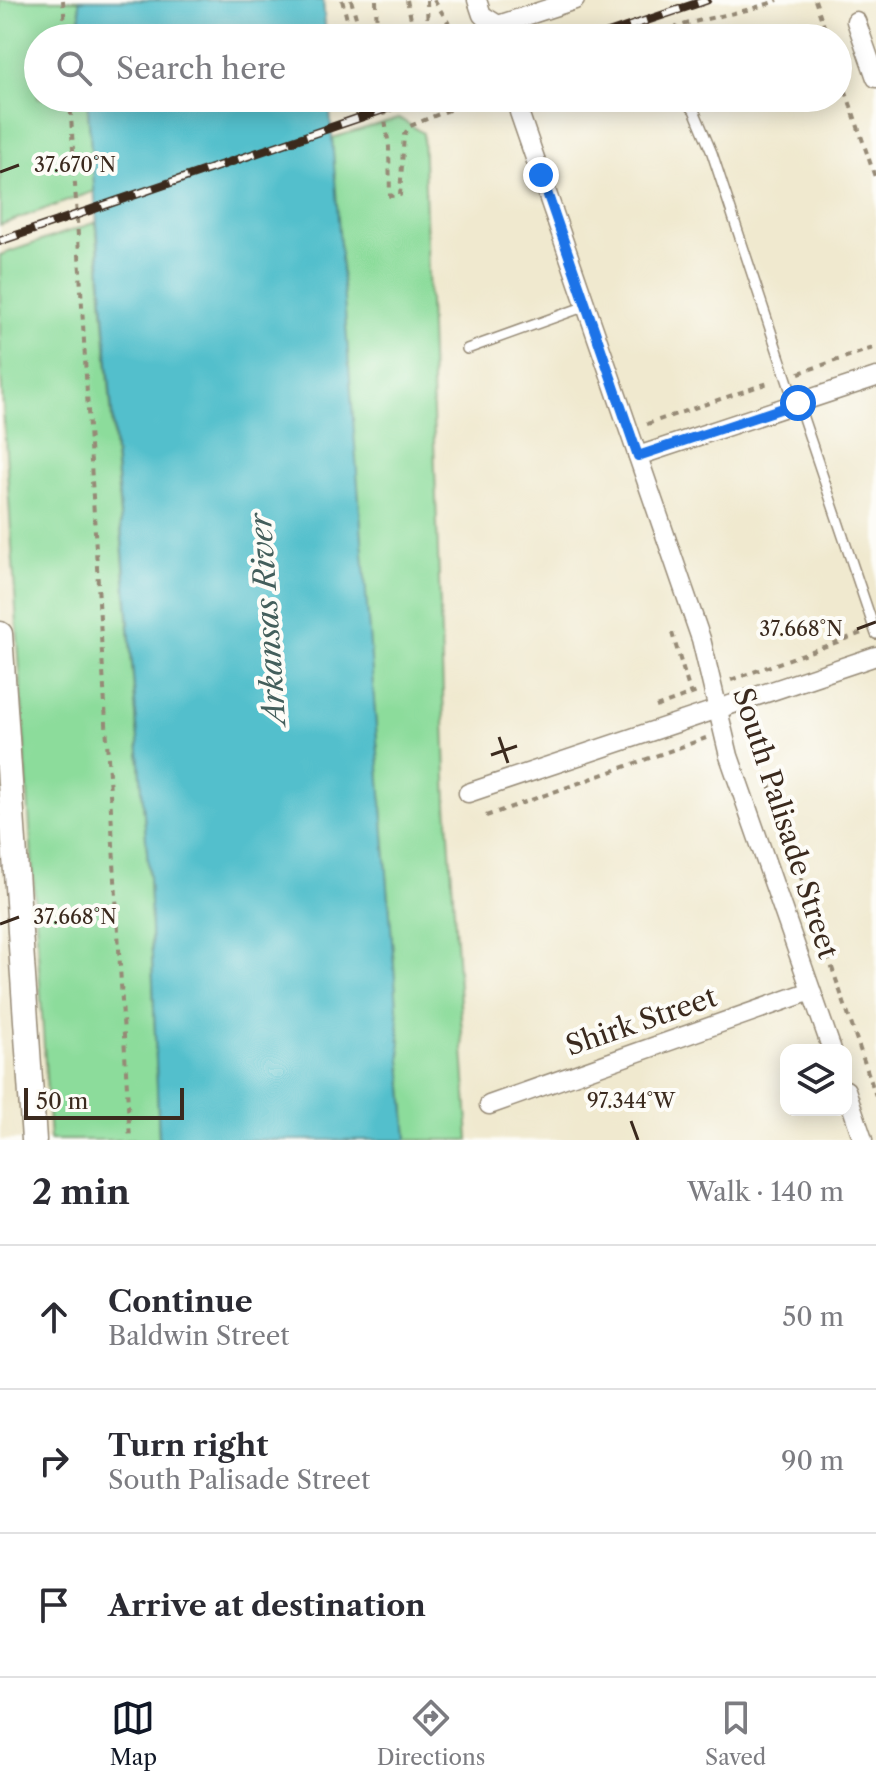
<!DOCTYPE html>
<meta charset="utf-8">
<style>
body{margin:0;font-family:"Libre Caslon Text",serif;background:#f2f2f3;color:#2b2b33}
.controls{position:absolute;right:24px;bottom:24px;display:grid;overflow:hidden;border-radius:16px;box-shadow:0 4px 20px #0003}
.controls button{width:72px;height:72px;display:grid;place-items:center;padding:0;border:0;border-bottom:2px solid #e1e1e2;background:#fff;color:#2b2b33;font:40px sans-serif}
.scale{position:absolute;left:24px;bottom:20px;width:160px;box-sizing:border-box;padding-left:8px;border:4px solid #3b2a1e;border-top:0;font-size:22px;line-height:28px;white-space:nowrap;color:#3b2a1e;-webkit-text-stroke:6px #fdfcf7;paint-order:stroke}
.stop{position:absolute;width:24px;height:24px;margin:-18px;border:6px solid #1a73e8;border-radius:50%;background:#fff}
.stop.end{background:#1a73e8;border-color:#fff;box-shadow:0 2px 8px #0008}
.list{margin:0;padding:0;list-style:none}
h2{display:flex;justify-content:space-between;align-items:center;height:104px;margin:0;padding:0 32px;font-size:34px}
h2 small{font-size:26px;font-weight:400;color:#7c7c81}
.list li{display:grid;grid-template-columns:52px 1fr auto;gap:24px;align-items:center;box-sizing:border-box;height:144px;padding:0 32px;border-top:2px solid #e1e1e2}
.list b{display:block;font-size:30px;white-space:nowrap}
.list p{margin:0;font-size:26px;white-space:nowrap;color:#7c7c81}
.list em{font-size:26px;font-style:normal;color:#7c7c81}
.icon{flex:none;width:44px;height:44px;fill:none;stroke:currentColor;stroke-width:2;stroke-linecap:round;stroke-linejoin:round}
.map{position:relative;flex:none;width:876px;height:1140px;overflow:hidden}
.search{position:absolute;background:#fff;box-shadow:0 4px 20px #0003;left:24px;right:24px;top:24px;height:88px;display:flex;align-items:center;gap:20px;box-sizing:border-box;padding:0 28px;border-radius:44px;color:#7c7c81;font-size:30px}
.sheet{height:536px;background:#fff}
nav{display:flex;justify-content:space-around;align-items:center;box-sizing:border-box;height:112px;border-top:2px solid #e1e1e2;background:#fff;font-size:22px;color:#7c7c81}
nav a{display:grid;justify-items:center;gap:4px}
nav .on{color:#111827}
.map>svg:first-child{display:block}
</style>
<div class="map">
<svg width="876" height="1140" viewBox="0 0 876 1140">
<rect width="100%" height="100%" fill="#fdfcf7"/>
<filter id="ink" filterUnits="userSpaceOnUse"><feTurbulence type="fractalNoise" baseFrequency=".0125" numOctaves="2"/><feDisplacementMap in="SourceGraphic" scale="16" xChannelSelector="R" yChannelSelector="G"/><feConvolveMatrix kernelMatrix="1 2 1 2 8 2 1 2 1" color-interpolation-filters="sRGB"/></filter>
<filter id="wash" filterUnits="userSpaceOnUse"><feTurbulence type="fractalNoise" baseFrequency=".006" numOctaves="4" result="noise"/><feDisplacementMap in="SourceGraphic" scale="32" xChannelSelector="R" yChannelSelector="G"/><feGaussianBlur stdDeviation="1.8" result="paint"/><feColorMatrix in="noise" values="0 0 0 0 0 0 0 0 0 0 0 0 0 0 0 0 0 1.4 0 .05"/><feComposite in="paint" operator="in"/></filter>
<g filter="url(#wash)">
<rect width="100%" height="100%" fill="#f0e9cf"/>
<!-- green -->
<g fill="#8cdc9b" stroke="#64835c" stroke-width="2">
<path d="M0,0H79L82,38H38V98H87L95,191L0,225Z"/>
<path d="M399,118L423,133L447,804L469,1140H407L336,201L332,138Z"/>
<path d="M96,222L149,876L159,1140H50L0,359V255Z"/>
</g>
<!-- water -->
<g fill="#53bfcc" stroke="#477475" stroke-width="2">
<path d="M79,0H323L326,38H82Z"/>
<path d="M87,98H329L407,1140H159L149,876Z"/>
</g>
</g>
<g filter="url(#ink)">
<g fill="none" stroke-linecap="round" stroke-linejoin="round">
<!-- lane casing -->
<g stroke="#968a76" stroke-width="12">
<g id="lane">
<path d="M682,98L694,110L712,153L795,404"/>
<path d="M467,349L586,306"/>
<path d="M798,403L876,634"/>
</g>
</g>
<!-- street casing -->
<g stroke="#968a76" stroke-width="21">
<g id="street">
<path d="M477,0L482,15L498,25L575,0"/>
<path d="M856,21L876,78"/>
<path d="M519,112L701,639L729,756L832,1050"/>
<path d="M638,456L876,377"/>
<path d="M468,793L876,656"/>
<path d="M846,1090L863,1140"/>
<path d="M489,1105L811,991"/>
</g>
</g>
<!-- secondary casing -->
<g stroke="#968a76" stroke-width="27">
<path id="secondary" d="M0,634L34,1140"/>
</g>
<!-- path -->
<g stroke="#968a76" stroke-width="4" stroke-dasharray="6 6" stroke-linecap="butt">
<path d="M63,0L66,38"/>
<path d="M342,0L352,38"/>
<path d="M351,0L362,38"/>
<path d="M376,0L377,38"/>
<path d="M407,0L415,38"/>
<path d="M427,0L428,38"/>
<path d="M434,0L458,38"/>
<path d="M815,0L828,38"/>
<path d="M337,27L340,38"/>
<path d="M650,38C690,17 736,17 778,0"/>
<path d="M838,68L876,180"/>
<path d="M70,98L130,1140"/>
<path d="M382,98L389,147L390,196L400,195L404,135L410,126L478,98"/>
<path d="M799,373L876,347"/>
<path d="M647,424L771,382"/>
<path d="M672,633L691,695"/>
<path d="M731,680L862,633"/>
<path d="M656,707L697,692"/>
<path d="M746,717L876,1096"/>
<path d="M486,816L706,738"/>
</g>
<!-- lane -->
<use href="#lane" stroke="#fff" stroke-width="9"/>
<!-- street -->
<use href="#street" stroke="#fff" stroke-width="18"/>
<!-- secondary -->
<use href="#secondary" stroke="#fff" stroke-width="24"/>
<!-- rail casing -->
<g stroke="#3b2a1e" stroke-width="9">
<g id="rail">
<path d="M595,38L707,0"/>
<path d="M0,241L417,98"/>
</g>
</g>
<!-- rail -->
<use href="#rail" stroke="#fdfcf7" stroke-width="6" stroke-dasharray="18" stroke-linecap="butt"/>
</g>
</g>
<g fill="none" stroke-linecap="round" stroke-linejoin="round" filter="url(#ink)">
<!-- route -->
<path stroke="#1a73e8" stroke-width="10" d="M541,175L638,456L798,403"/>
</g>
<!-- ticks -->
<path fill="none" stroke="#3b2a1e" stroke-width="3" d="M0,172L19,165M857,629L876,622M499,737L508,763M491,755L517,746M0,924L19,917M631,1121L638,1140"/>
<g text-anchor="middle" stroke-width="8" stroke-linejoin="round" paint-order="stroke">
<!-- street labels -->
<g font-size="28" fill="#3b2a1e" stroke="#fdfcf7">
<text transform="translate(786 823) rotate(72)" y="10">South Palisade Street</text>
<text transform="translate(641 1021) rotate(-19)" y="10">Shirk Street</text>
</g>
<!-- water labels -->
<g font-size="30" font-style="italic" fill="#435e5b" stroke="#fdfcf7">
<text transform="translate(268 619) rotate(-94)" y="10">Arkansas River</text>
</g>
</g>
<g font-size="20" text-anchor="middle" fill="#3b2a1e" stroke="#fdfcf7" stroke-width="8" stroke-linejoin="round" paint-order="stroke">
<text x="75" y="172">37.670°N</text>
<text x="801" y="636">37.668°N</text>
<text x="75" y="924">37.668°N</text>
<text x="631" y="1108">97.344°W</text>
</g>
</svg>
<div class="controls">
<button><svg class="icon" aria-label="layers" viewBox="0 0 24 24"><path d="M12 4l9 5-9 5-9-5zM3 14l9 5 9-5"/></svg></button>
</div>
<div class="scale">50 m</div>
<div class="stop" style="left:798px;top:403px"></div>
<div class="stop end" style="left:541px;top:175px"></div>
<div class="search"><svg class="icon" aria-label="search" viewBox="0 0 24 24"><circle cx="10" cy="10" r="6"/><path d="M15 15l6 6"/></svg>Search here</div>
</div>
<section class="sheet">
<h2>2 min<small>Walk · 140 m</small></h2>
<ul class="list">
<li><svg class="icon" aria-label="ahead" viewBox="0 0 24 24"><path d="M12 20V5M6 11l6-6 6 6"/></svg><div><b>Continue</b><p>Baldwin Street</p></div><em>50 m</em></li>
<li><svg class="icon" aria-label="right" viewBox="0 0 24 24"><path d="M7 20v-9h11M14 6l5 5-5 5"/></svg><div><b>Turn right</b><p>South Palisade Street</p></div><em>90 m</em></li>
<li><svg class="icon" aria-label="arrive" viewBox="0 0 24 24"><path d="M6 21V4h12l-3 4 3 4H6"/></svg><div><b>Arrive at destination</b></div></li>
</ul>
</section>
<nav>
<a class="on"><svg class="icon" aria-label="map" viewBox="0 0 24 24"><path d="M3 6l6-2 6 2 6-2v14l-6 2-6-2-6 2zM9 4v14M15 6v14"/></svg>Map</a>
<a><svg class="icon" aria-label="directions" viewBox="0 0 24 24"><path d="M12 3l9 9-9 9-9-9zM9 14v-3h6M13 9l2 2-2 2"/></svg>Directions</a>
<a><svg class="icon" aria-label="saved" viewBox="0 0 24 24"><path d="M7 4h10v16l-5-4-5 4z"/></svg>Saved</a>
</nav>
